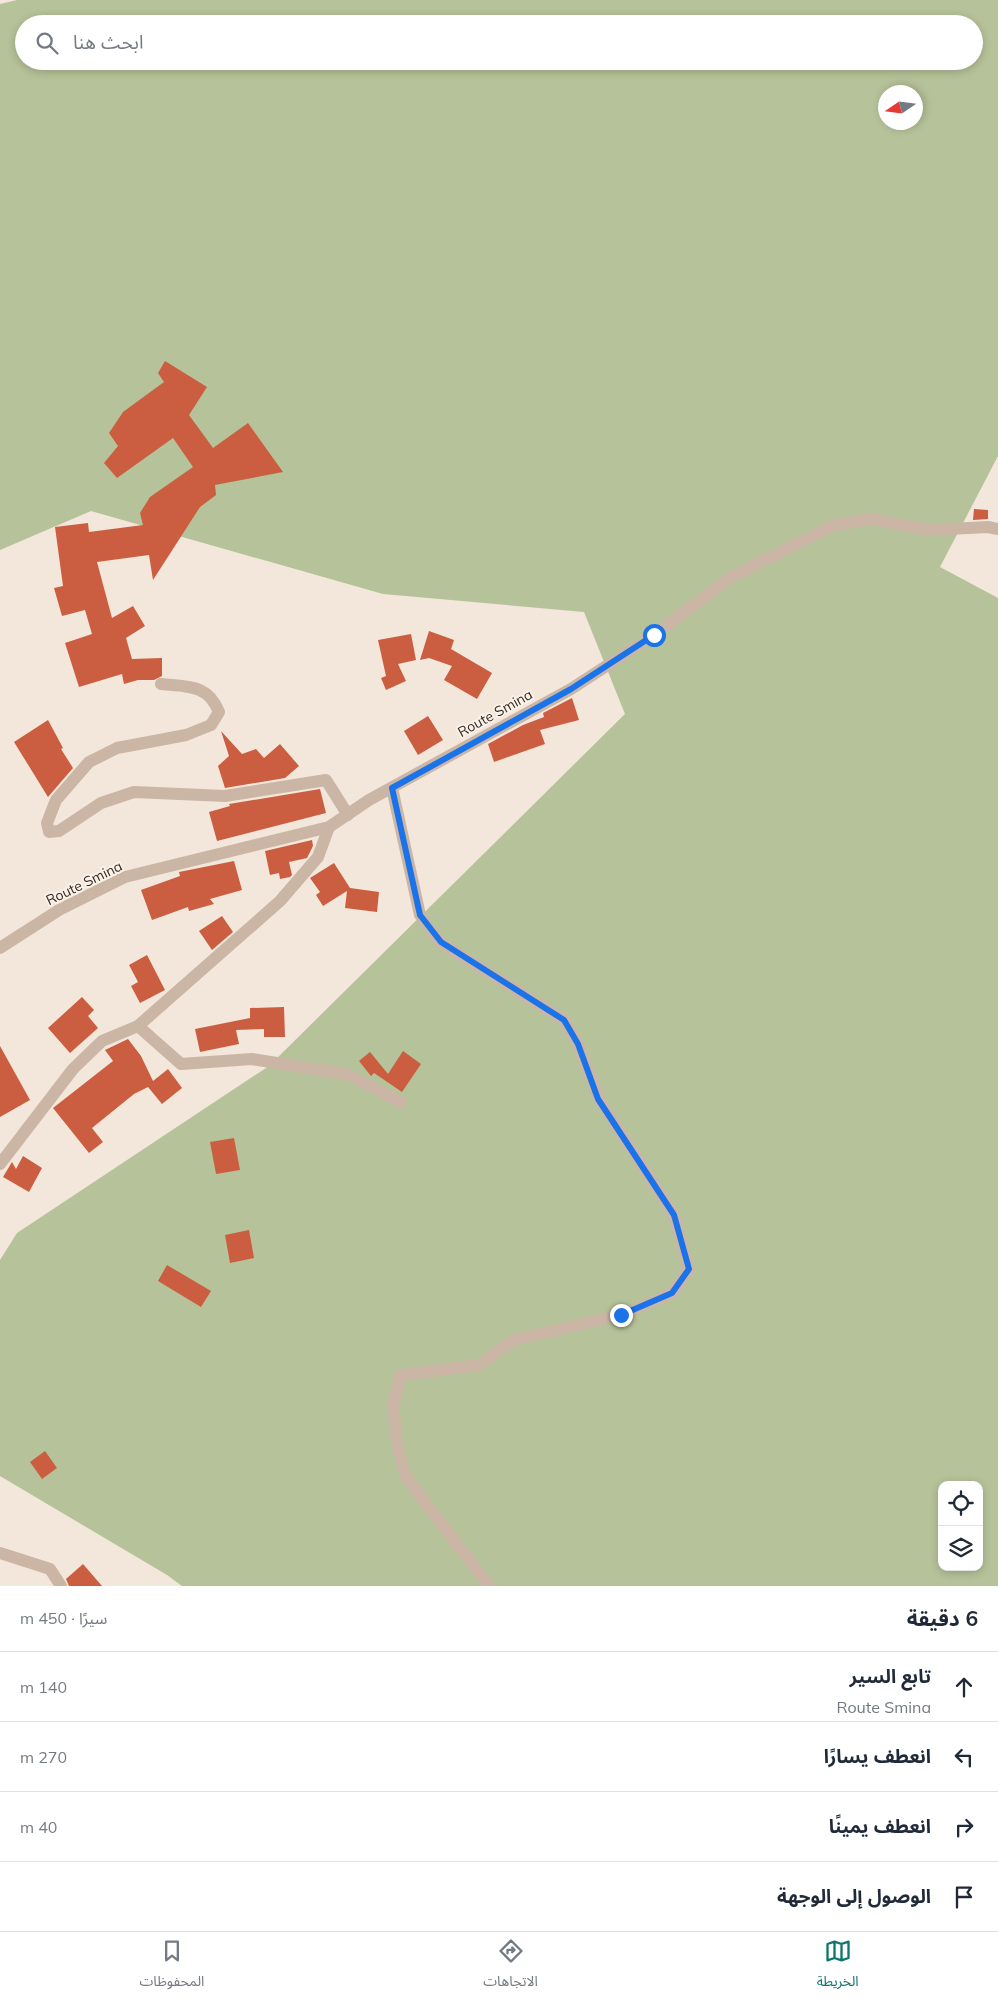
<!DOCTYPE html>
<html lang="ar">
<meta charset="utf-8">
<style>
body{margin:0;font-family:Mulish,"Noto Sans Arabic",sans-serif;background:#f2f2f3;color:#1f2937;direction:rtl}
.controls{position:absolute;right:15px;bottom:15px;display:grid;overflow:hidden;border-radius:10px;box-shadow:0 2px 8px #0003}
.controls button{width:45px;height:45px;display:grid;place-items:center;padding:0;border:0;border-bottom:1px solid #e0e1e3;background:#fff;color:#1f2937;font:25px sans-serif}
.compass{position:absolute;left:878px;top:85px;width:45px;height:45px;border-radius:50%;background:#fff;box-shadow:0 2px 8px #0003;rotate:257deg}
.stop{position:absolute;width:15px;height:15px;margin:-11px;border:4px solid #1a73e8;border-radius:50%;background:#fff}
.stop.end{background:#1a73e8;border-color:#fff;box-shadow:0 1px 5px #0008}
.list{margin:0;padding:0;list-style:none}
h2{display:flex;justify-content:space-between;align-items:center;height:65px;margin:0;padding:0 20px;font-size:21px}
h2 small{font-size:16px;font-weight:400;color:#747a83}
.list li{display:grid;grid-template-columns:32px 1fr auto;gap:15px;align-items:center;box-sizing:border-box;height:70px;padding:0 20px;border-top:1px solid #e0e1e3}
.list b{display:block;font-size:19px;white-space:nowrap}
.list p{margin:0;font-size:16px;white-space:nowrap;color:#747a83}
.list em{font-size:16px;font-style:normal;color:#747a83}
.icon{flex:none;width:28px;height:28px;fill:none;stroke:currentColor;stroke-width:2;stroke-linecap:round;stroke-linejoin:round}
.map{position:relative;flex:none;width:998px;height:1586px;overflow:hidden;direction:ltr}
.search{position:absolute;background:#fff;box-shadow:0 2px 8px #0003;left:15px;right:15px;top:15px;height:55px;display:flex;align-items:center;gap:12px;box-sizing:border-box;padding:0 18px;border-radius:28px;color:#747a83;font-size:19px}
.sheet{height:345px;background:#fff}
nav{display:flex;justify-content:space-around;align-items:center;box-sizing:border-box;height:70px;border-top:1px solid #e0e1e3;background:#fff;font-size:14px;color:#747a83}
nav a{display:grid;justify-items:center;gap:2px}
nav .on{color:#0f766e}
.map>svg:first-child{display:block}
</style>
<div class="map">
<svg width="998" height="1586" viewBox="0 0 998 1586">
<rect width="100%" height="100%" fill="#f3e6da"/>
<!-- green -->
<path fill="#b6c299" fill-rule="evenodd" d="M17,0H998V456L940,567L998,598V1586H182L167,1575L0,1476V1260L17,1233L269,1066L625,714L584,612L383,594L91,511L0,550V4ZM24,24H974V61H24ZM886,92H916V122H886ZM942,1485H979V1567H942Z"/>
<!-- building -->
<g fill="#cb5e40">
<path d="M165,361L207,387L189,415L213,448L248,423L283,472L215,485L216,495L200,507L153,580L149,555L97,562L112,618L133,606L145,626L126,638L132,659L162,658V676L154,680H138L124,684L122,674L79,687L65,643L92,634L85,610L62,616L54,588L63,586L55,527L88,523L89,532L143,525L140,513L150,497L193,467L173,438L117,478L104,463L118,446L109,433L123,412L164,382L158,373Z"/>
<path d="M974,509L988,510V519L973,520Z"/>
<path d="M429,631L454,640L451,649L492,673L477,699L444,680L452,666L429,658L420,660Z"/>
<path d="M411,634L416,660L398,664L406,681L386,690L381,678L386,676L378,640Z"/>
<path d="M572,698L579,720L540,730L545,744L494,762L488,744L523,725L544,717L543,713Z"/>
<path d="M428,716L443,740L418,755L404,731Z"/>
<path d="M48,720L63,748L61,749L73,768L48,797L14,742Z"/>
<path d="M221,731L242,754L256,749L264,758L280,744L299,766L285,778L225,788L218,766L229,756Z"/>
<path d="M320,789L326,813L217,841L209,812L230,806L229,804Z"/>
<path d="M312,840L313,846L307,858L289,862L292,875L290,877L280,879L279,873L270,875L265,851Z"/>
<path d="M234,861L242,890L210,899L214,904L189,911L188,907L152,920L141,890L180,876L179,872Z"/>
<path d="M334,863L350,888L379,892L377,912L345,908L347,891L323,906L316,895L320,892L310,878Z"/>
<path d="M222,916L233,932L212,950L199,931Z"/>
<path d="M147,955L165,990L140,1003L131,986L138,982L129,965Z"/>
<path d="M82,997L94,1010L88,1016L98,1028L70,1053L48,1028Z"/>
<path d="M284,1007L285,1037H264V1029L236,1030L239,1044L200,1052L195,1029L250,1018V1008Z"/>
<path d="M128,1039L141,1056L153,1081L168,1069L182,1088L162,1104L148,1087L134,1094L92,1128L103,1142L89,1153L53,1108L113,1061L105,1050Z"/>
<path d="M0,1046L30,1100L0,1117Z"/>
<path d="M403,1051L421,1064L402,1092L374,1073L371,1076L359,1061L370,1052L388,1074Z"/>
<path d="M234,1138L240,1170L216,1174L210,1142Z"/>
<path d="M23,1156L42,1168L29,1192L3,1177L12,1162L16,1169Z"/>
<path d="M249,1230L254,1258L230,1263L225,1235Z"/>
<path d="M167,1265L211,1291L201,1307L158,1281Z"/>
<path d="M45,1451L57,1468L42,1479L30,1462Z"/>
<path d="M83,1564L102,1586H69L66,1579Z"/>
</g>
<g fill="none" stroke-linecap="round" stroke-linejoin="round">
<!-- minor -->
<g stroke="#cbb6a6" stroke-width="12">
<path d="M161,684C188,687 208,684 219,712L211,725L186,735L117,748L89,762L56,800L47,823L49,832L59,831L101,803L134,792L225,796L326,780L348,815"/>
<path d="M392,788L420,915L441,943L564,1020L578,1044L599,1099L674,1215L689,1269L672,1293L621,1315L513,1340L479,1365L401,1375L393,1405L397,1444L406,1477L489,1586"/>
<path d="M0,948L59,910L125,877L329,827L369,800L571,689L654,635L731,577L834,525L872,519L928,530L988,527L998,529"/>
<path d="M138,1026L181,1064L252,1059L346,1074L401,1102"/>
<path d="M0,1164L73,1069L102,1041L138,1026L280,901L318,857L329,827"/>
<path d="M0,1553L50,1569L61,1586"/>
</g>
</g>
<g fill="none" stroke-linecap="round" stroke-linejoin="round">
<!-- route -->
<path stroke="#1a73e8" stroke-width="6" d="M621,1315L672,1293L689,1269L674,1215L598,1099L578,1044L564,1020L441,942L420,915L392,788L571,689L654,635"/>
</g>
<g text-anchor="middle" stroke-width="4" stroke-linejoin="round" paint-order="stroke">
<!-- street labels -->
<g font-size="14" fill="#372b27" stroke="#faf1e7">
<text transform="translate(495 713) rotate(-29)" y="5">Route Smina</text>
<text transform="translate(84 883) rotate(-26)" y="5">Route Smina</text>
</g>
</g>
</svg>
<div class="controls">
<button><svg class="icon" aria-label="locate" viewBox="0 0 24 24"><circle cx="12" cy="12" r="6"/><path d="M12 2v4M12 18v4M2 12h4M18 12h4"/></svg></button>
<button><svg class="icon" aria-label="layers" viewBox="0 0 24 24"><path d="M12 4l9 5-9 5-9-5zM3 14l9 5 9-5"/></svg></button>
</div>
<svg class="compass" viewBox="-18 -18 36 36"><path d="M0-13l5 13h-10z" fill="#e53935"/><path d="M0 13l5-13h-10z" fill="#747a83"/></svg>
<div class="stop" style="left:654px;top:635px"></div>
<div class="stop end" style="left:621px;top:1315px"></div>
<div class="search"><svg class="icon" aria-label="search" viewBox="0 0 24 24"><circle cx="10" cy="10" r="6"/><path d="M15 15l6 6"/></svg>ابحث هنا</div>
</div>
<section class="sheet">
<h2>6 دقيقة<small>سيرًا · 450 m</small></h2>
<ul class="list">
<li><svg class="icon" aria-label="ahead" viewBox="0 0 24 24"><path d="M12 20V5M6 11l6-6 6 6"/></svg><div><b>تابع السير</b><p>Route Smina</p></div><em>140 m</em></li>
<li><svg class="icon" aria-label="left" viewBox="0 0 24 24"><path d="M17 20v-9H6M10 6l-5 5 5 5"/></svg><div><b>انعطف يسارًا</b></div><em>270 m</em></li>
<li><svg class="icon" aria-label="right" viewBox="0 0 24 24"><path d="M7 20v-9h11M14 6l5 5-5 5"/></svg><div><b>انعطف يمينًا</b></div><em>40 m</em></li>
<li><svg class="icon" aria-label="arrive" viewBox="0 0 24 24"><path d="M6 21V4h12l-3 4 3 4H6"/></svg><div><b>الوصول إلى الوجهة</b></div></li>
</ul>
</section>
<nav>
<a class="on"><svg class="icon" aria-label="map" viewBox="0 0 24 24"><path d="M3 6l6-2 6 2 6-2v14l-6 2-6-2-6 2zM9 4v14M15 6v14"/></svg>الخريطة</a>
<a><svg class="icon" aria-label="directions" viewBox="0 0 24 24"><path d="M12 3l9 9-9 9-9-9zM9 14v-3h6M13 9l2 2-2 2"/></svg>الاتجاهات</a>
<a><svg class="icon" aria-label="saved" viewBox="0 0 24 24"><path d="M7 4h10v16l-5-4-5 4z"/></svg>المحفوظات</a>
</nav>
